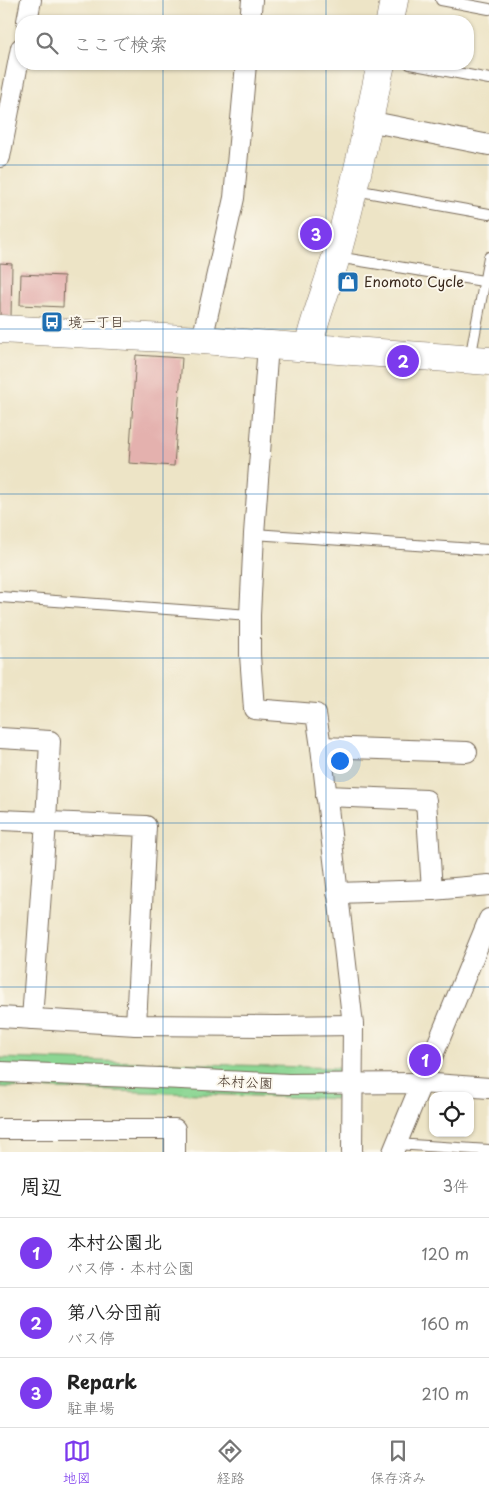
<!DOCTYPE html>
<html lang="ja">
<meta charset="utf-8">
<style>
body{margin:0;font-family:"Playpen Sans","Klee One",sans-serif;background:#f6f6f6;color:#222}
.controls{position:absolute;right:15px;bottom:15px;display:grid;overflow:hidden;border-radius:10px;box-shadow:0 1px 4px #0004}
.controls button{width:45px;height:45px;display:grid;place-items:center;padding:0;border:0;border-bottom:1px solid #e0e0e0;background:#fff;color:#222;font:25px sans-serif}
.you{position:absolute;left:339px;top:760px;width:18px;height:18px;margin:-12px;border:4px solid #fff;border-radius:50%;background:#1a73e8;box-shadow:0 0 0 8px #1a73e833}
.badge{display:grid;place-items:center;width:32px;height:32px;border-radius:50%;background:#7c3aed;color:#fff;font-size:16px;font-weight:700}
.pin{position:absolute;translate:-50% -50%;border:2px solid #fff;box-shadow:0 1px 5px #0006}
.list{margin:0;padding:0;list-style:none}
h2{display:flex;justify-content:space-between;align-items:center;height:65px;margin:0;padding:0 20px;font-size:21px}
h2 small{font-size:16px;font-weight:400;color:#767676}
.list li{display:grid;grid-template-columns:32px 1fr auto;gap:15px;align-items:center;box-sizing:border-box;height:70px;padding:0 20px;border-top:1px solid #e0e0e0}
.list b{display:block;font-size:19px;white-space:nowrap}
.list p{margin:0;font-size:16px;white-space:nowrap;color:#767676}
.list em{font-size:16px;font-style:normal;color:#767676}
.icon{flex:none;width:28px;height:28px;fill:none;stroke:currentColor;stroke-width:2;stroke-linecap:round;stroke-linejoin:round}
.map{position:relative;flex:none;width:489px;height:1152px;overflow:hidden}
.search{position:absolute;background:#fff;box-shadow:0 1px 4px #0004;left:15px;right:15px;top:15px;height:55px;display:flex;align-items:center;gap:12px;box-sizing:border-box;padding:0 18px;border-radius:20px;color:#767676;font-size:19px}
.sheet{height:275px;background:#fff}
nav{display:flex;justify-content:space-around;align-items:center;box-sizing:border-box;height:70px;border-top:1px solid #e0e0e0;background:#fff;font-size:14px;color:#767676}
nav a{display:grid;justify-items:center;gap:2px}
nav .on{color:#7c3aed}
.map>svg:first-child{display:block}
</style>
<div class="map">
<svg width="489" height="1152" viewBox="0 0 489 1152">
<rect width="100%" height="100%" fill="#fbf7ec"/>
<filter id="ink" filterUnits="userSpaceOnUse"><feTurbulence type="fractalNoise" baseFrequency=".02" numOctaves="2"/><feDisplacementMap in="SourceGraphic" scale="10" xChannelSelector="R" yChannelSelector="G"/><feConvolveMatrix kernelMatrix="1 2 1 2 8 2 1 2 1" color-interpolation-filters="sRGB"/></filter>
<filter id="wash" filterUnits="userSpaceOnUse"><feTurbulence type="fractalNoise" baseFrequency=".0096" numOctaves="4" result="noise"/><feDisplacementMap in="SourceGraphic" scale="20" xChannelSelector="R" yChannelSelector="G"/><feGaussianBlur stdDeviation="1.12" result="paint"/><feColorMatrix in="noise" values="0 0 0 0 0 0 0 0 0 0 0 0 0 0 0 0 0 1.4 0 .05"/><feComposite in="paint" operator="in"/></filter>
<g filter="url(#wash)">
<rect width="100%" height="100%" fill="#ede4c6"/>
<!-- green -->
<path fill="#8bd693" stroke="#638058" d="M0,1058L339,1068L340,1099L0,1087Z"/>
<g id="blocks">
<!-- building -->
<g fill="#e4b1ae">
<path d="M0,263L12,264L11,317L0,316Z"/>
<path d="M21,274L64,276L63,307L20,305Z"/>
<path d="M136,355L182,358L174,466L129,463Z"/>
</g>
</g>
</g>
<g filter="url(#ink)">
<use href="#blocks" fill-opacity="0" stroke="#796b59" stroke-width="1"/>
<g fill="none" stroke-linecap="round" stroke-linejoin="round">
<!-- lane casing -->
<g stroke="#796b59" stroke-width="12">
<g id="lane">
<path d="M441,0L489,9"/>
<path d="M410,64L489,79"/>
<path d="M355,190L489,214"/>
<path d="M337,257L489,282"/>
<path d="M470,359L489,257"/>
<path d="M254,534L489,550"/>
<path d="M0,597L250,615"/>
<path d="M396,1144L489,1150"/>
</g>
</g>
<!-- street casing -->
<g stroke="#796b59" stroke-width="22">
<g id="street">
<path d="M27,21L31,0"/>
<path d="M250,21L252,0"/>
<path d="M368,121L489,145"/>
<path d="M0,157L21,48"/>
<path d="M202,340L234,198L246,64"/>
<path d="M268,345L254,534L250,615V655L254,709L316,714L321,747L353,1025L352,1152"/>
<path d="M0,738L50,741L46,822L32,1019"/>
<path d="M321,747L467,752"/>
<path d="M326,796L426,800L432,890"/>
<path d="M0,820L146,826L136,1025"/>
<path d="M337,893L432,890L489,885"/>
<path d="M0,1017L136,1025L277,1026L353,1025"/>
<path d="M0,1072L160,1078L288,1084L421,1083L489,1088"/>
<path d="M0,1129H175V1152"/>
<path d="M393,1152L489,919"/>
</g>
</g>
<!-- secondary casing -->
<g stroke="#796b59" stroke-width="29">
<g id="secondary">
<path d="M390,21L394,0"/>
<path d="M0,329L202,340L489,361"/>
<path d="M308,348C315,317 327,288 336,257C354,194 367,128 381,64"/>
</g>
</g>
<!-- lane -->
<use href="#lane" stroke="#fff" stroke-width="10"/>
<!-- street -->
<use href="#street" stroke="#fff" stroke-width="20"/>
<!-- secondary -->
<use href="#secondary" stroke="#fff" stroke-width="28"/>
</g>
</g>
<!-- grid -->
<path fill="none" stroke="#1f6fb2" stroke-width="1" stroke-opacity="0.55" d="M163,0V21M326,0V21M163,64V1152M326,64V1152M0,165H489M0,329H489M0,494H489M0,658H489M0,823H489M0,987H489"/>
<!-- icons -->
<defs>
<g id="shop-square" transform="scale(1.125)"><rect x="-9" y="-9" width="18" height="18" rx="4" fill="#1f6fb2" stroke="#fbf7ec"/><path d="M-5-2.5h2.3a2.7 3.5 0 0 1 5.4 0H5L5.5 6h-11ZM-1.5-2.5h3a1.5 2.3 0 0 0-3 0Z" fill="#fff"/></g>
<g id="bus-square" transform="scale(1.125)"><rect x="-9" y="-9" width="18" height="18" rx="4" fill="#1f6fb2" stroke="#fbf7ec"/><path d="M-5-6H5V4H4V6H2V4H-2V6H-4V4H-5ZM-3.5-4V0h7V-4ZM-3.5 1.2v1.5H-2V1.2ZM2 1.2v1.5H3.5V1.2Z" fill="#fff"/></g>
</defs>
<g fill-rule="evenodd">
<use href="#shop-square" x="348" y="282"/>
<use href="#bus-square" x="52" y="322"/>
</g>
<g text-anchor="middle" stroke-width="4" stroke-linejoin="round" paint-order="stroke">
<!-- poi labels -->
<g font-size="14" fill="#3b2a1e" stroke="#fbf7ec" text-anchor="start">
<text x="364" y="287">Enomoto Cycle</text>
<text x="68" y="327">境一丁目</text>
</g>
<!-- street labels -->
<g font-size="14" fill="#3b2a1e" stroke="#fbf7ec">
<text transform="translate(245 1082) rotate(3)" y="5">本村公園</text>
</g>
</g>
</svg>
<div class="controls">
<button><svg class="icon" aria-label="locate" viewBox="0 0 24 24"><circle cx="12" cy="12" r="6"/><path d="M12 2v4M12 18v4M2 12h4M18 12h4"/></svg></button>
</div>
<div class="you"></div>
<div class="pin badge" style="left:425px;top:1060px">1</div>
<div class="pin badge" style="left:403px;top:361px">2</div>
<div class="pin badge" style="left:316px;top:234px">3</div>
<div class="search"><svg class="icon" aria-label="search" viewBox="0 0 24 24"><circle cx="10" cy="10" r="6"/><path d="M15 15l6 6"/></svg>ここで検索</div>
</div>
<section class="sheet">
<h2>周辺<small>3件</small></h2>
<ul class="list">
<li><span class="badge">1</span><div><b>本村公園北</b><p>バス停 · 本村公園</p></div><em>120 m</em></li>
<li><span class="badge">2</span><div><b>第八分団前</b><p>バス停</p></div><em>160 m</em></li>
<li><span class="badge">3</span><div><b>Repark</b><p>駐車場</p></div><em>210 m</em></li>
</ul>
</section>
<nav>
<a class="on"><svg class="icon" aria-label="map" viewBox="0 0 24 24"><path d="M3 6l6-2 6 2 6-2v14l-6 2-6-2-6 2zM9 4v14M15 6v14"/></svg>地図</a>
<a><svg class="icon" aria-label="directions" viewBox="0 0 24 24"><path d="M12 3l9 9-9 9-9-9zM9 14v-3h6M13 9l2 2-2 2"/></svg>経路</a>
<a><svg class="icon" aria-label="saved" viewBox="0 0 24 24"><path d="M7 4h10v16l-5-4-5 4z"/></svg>保存済み</a>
</nav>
